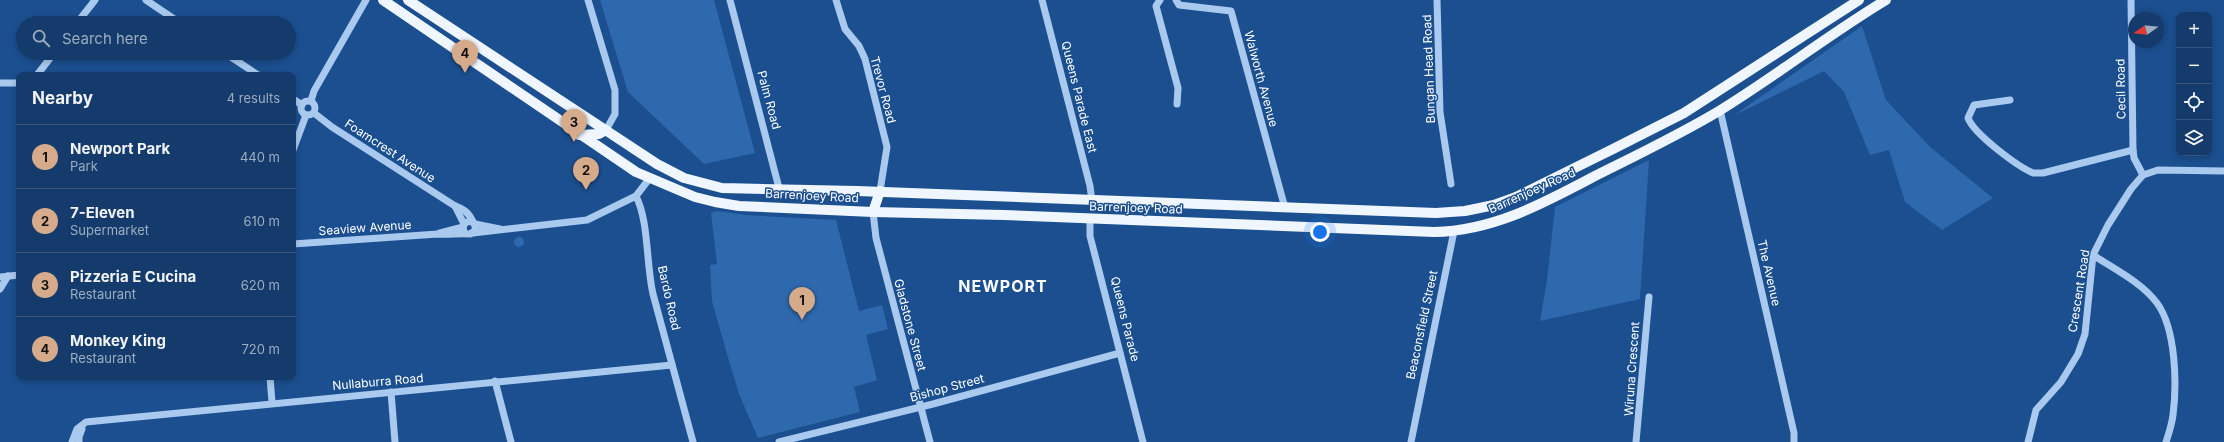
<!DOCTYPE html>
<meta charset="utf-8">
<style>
body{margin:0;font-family:Inter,sans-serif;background:#214673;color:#f1f3f6}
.controls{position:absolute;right:12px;top:12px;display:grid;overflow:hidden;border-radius:8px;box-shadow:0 2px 6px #0003}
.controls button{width:36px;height:36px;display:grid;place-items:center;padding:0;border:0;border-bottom:1px solid #33557e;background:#143b6b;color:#f1f3f6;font:20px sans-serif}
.compass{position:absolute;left:2128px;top:12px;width:36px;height:36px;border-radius:50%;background:#143b6b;box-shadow:0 2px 6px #0003;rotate:256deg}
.you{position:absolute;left:1320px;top:232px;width:14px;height:14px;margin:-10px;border:3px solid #fff;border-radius:50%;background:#1a73e8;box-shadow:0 0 0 6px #1a73e833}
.badge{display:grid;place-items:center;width:26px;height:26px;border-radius:50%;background:#d6ab8b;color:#111;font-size:13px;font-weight:700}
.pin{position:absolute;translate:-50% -33px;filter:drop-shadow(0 1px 2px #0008)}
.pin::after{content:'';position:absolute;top:21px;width:14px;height:12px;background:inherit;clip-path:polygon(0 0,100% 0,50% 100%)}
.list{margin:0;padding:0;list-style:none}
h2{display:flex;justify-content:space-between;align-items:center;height:52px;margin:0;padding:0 16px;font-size:17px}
h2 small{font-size:13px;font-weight:400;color:#9dadc1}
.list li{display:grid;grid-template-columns:26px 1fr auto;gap:12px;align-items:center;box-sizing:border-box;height:64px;padding:0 16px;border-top:1px solid #33557e}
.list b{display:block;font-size:15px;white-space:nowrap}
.list p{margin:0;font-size:13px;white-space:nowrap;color:#9dadc1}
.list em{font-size:13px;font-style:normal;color:#9dadc1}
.icon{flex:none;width:22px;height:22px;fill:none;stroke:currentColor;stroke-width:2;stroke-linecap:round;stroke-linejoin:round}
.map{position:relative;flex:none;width:2224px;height:442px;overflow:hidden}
.search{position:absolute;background:#143b6b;box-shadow:0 2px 6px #0003;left:16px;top:16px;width:280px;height:44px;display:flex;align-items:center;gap:10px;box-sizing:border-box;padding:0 14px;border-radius:22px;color:#9dadc1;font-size:15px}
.panel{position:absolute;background:#143b6b;box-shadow:0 2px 6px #0003;left:16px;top:72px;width:280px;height:308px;border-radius:8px}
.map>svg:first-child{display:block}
</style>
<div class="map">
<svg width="2224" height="442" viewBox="0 0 2224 442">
<rect width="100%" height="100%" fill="#1b4f8f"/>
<!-- green -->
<g fill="#2e69ad">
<path d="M600,0H714L755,153L704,164L628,92Z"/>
<path d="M1862,26L1886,100L1930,147L1993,198L1942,230L1905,202L1889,150L1870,155L1844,92L1824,71L1733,116Z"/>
<path d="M1649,160L1640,299L1540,321L1547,280L1555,207Z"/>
<path d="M717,211L746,215L836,220L859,311L882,305L888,329L866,335L877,380L854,387L860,412L758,438L739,394L727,354L712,301L710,265L717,264L711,213Z"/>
<circle cx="519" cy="242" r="5"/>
</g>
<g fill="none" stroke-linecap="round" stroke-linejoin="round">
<!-- minor -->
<g stroke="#a9c9ee" stroke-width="7">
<path d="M146,0L180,23"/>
<path d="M588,0L615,90V114L606,130"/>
<path d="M730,0L779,188"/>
<path d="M836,0L845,29L859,46L865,59L887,147L880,191"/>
<path d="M1042,0L1090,186L1092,201"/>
<path d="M1160,0L1156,6L1178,88L1177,104"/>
<path d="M1176,0L1179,5L1231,11L1285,208"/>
<path d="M1437,0L1440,112L1451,184"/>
<path d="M2131,0L2133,150L2134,158L2143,175"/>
<path d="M77,23L95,0"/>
<path d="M225,53L258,75"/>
<path d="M37,75L54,53"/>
<path d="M0,83H19"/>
<path d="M293,99L302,105"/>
<path d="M2010,100L1974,105L1968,118C1974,134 2017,166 2033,173H2043L2133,150"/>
<circle cx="308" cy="108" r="7"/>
<path d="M311,101L314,91L366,0"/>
<path d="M1720,110L1794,433V442"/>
<path d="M314,113L332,127L455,206C464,209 469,213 473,222"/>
<path d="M293,150L306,115"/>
<path d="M636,196C649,222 646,264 653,294L693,442"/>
<path d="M455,206L464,224"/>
<path d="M873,212L876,238L930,442"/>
<path d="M1090,219V236L1143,442"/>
<path d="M475,224L500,229"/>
<path d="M440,233L463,227"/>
<path d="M473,233L587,220L636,196L649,179"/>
<path d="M293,244L438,234C449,235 460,233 470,234L476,230L474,223L469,221L464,224L463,229L465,233"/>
<path d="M2093,255C2114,269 2141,282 2157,303C2176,329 2177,384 2173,415C2172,424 2169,433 2166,442"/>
<path d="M0,277L19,275"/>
<path d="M0,289L8,276"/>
<path d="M270,377L272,402"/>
<path d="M495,381L511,442"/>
<path d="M391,392L395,442"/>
<path d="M72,442L77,429L86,422L672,365"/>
<path d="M79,442V437L82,429"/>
<path d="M779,442L933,404L1120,353"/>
<path d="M1411,442L1454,231"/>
<path d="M1636,442L1649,297"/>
<path d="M2028,442L2036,410L2061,382L2078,354L2085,334L2093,255L2108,225L2131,189L2143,175L2158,170L2224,171"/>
</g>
<!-- major -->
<g stroke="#f0f6ff" stroke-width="10">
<path d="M383,0L636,172L695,197L715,202L739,206L873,212L1004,215L1434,232C1493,231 1544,203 1595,176C1637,155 1679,135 1719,111C1776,76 1828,35 1886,0"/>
<path d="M408,0L657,164L684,178L722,188L857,191L1436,213L1465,211L1494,205L1516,197L1613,149L1684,113L1859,0"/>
<path d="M579,135L599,134L606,130"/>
<path d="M873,212L880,191"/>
</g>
</g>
<g text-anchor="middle" stroke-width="3" stroke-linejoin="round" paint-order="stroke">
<!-- street labels -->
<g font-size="12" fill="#fff" stroke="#1b4f8f">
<text transform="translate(1429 69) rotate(-92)" y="4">Bungan Head Road</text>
<text transform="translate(1261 79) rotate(75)" y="4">Walworth Avenue</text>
<text transform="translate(2121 89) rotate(-91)" y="4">Cecil Road</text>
<text transform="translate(883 90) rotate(75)" y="4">Trevor Road</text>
<text transform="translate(1079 97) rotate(76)" y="4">Queens Parade East</text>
<text transform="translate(769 100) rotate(75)" y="4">Palm Road</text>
<text transform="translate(390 151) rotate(33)" y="4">Foamcrest Avenue</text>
<text transform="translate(1532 191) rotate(-24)" y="4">Barrenjoey Road</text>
<text transform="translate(812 196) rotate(3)" y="4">Barrenjoey Road</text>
<text transform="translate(1136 208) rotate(2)" y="4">Barrenjoey Road</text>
<text transform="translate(365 228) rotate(-4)" y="4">Seaview Avenue</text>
<text transform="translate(1769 273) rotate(77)" y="4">The Avenue</text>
<text transform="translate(2079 291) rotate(-81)" y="4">Crescent Road</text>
<text transform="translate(669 298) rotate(77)" y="4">Bardo Road</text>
<text transform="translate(1125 319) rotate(76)" y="4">Queens Parade</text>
<text transform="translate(910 325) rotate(75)" y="4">Gladstone Street</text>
<text transform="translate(1422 325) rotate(-78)" y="4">Beaconsfield Street</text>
<text transform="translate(1632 369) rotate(-86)" y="4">Wiruna Crescent</text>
<text transform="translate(378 382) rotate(-5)" y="4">Nullaburra Road</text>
<text transform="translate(947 388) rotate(-15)" y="4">Bishop Street</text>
</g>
<!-- district labels -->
<g font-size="16" font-weight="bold" letter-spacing="1" fill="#fff" stroke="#1b4f8f">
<text x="1003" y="292">NEWPORT</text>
</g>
</g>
</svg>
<div class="controls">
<button>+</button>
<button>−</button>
<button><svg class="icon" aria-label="locate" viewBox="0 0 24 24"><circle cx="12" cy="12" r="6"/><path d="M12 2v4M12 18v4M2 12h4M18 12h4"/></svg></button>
<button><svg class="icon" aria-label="layers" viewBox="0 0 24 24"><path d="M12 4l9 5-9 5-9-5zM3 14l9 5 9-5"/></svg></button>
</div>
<svg class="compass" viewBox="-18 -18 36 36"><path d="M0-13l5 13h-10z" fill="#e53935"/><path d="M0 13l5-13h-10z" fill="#9dadc1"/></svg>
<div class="you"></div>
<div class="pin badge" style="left:802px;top:320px">1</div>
<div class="pin badge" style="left:586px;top:190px">2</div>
<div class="pin badge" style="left:574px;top:142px">3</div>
<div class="pin badge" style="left:465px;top:73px">4</div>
<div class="search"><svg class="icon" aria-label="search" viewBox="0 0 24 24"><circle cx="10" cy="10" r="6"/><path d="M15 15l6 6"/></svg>Search here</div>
<section class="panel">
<h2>Nearby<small>4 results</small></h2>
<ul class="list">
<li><span class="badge">1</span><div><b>Newport Park</b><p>Park</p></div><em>440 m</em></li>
<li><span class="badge">2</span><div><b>7-Eleven</b><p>Supermarket</p></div><em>610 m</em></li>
<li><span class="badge">3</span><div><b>Pizzeria E Cucina</b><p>Restaurant</p></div><em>620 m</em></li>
<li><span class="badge">4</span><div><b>Monkey King</b><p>Restaurant</p></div><em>720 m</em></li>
</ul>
</section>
</div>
